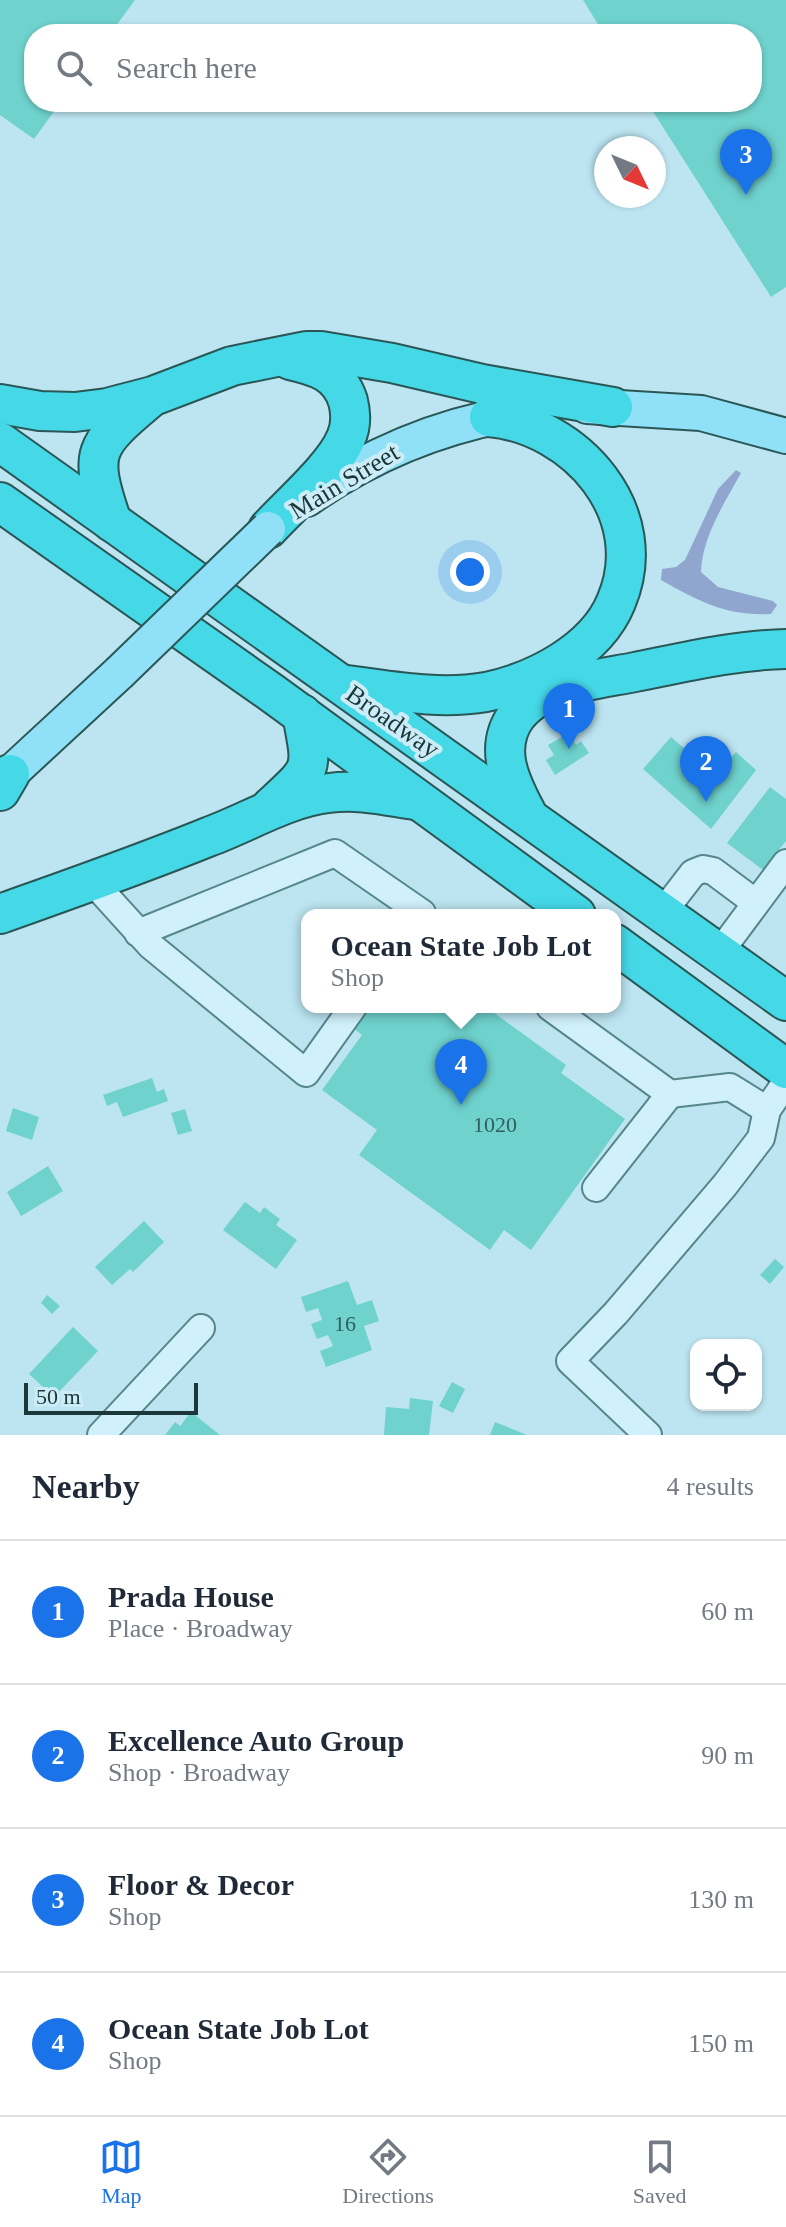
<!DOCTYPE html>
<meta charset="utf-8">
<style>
body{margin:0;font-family:Georgia,serif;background:#f6f6f7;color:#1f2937}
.controls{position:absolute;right:24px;bottom:24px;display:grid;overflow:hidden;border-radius:16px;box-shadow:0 2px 6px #0004}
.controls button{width:72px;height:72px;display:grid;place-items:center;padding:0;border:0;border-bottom:2px solid #e0e1e3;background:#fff;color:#1f2937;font:40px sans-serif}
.compass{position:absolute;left:594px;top:136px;width:72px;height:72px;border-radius:50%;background:#fff;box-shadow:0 2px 6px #0004;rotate:133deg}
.scale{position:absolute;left:24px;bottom:20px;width:174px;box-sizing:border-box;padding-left:8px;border:4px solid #1b3738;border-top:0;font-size:22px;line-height:28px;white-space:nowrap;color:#1b3738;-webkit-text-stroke:6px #ccedf8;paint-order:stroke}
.you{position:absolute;left:470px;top:572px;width:28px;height:28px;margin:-20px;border:6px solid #fff;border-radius:50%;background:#1a73e8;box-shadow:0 0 0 12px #1a73e833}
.badge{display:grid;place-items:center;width:52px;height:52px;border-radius:50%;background:#1a73e8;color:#fff;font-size:26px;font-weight:700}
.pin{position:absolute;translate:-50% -66px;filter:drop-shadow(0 2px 4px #0008)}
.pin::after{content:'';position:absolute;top:42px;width:28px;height:24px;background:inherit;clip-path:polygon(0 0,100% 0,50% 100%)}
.popup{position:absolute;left:301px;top:909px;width:320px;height:104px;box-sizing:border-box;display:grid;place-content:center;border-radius:16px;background:#fff;filter:drop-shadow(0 2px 6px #0005);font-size:26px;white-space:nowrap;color:#747a83}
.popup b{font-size:30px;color:#1f2937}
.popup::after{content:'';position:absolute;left:50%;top:100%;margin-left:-16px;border:16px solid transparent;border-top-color:#fff}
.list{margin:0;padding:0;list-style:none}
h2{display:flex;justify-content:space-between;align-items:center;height:104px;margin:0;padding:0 32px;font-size:34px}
h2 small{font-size:26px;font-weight:400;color:#747a83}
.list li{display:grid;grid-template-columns:52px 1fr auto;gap:24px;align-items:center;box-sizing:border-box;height:144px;padding:0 32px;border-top:2px solid #e0e1e3}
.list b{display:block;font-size:30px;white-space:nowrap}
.list p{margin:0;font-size:26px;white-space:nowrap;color:#747a83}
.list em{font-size:26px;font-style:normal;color:#747a83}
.icon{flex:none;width:44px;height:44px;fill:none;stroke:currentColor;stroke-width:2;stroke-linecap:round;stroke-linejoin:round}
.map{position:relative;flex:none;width:786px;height:1435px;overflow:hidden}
.search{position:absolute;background:#fff;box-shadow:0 2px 6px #0004;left:24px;right:24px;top:24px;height:88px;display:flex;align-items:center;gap:20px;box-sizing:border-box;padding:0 28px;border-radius:32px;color:#747a83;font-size:30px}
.sheet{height:680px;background:#fff}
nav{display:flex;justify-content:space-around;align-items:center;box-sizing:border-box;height:112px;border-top:2px solid #e0e1e3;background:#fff;font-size:22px;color:#747a83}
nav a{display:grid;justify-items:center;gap:4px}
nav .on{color:#1a73e8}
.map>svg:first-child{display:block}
</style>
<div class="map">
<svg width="786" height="1435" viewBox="0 0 786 1435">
<rect width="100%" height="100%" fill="#bce5f1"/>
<!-- green -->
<path fill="#90a6cf" d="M736,470L741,473C725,502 702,537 701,572L718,587L773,601L777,605L771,614C726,616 700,602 661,580L662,569L676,567L685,560L718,489Z"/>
<!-- building -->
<g fill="#6fd2cd">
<path d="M0,0H135L110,34H34V102H61L34,139L0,115Z"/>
<path d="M583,0H786V287L771,297L647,102H752V34H604Z"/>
<path d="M565,727L576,745L581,741L589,753L555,775L546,760L554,755L548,745L562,737L558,731Z"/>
<path d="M671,737L715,775L736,752L756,770L711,829L643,769Z"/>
<path d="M770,787L786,799V841L763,870L727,843Z"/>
<path d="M368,1007H486L566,1065L561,1073L625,1119L531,1250L504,1230L490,1250L359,1155L377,1130L322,1090L362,1035L353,1028Z"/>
<path d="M152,1078L157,1092L164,1089L168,1101L123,1117L117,1102L107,1106L103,1095Z"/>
<path d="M13,1108L39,1117L32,1140L6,1131Z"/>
<path d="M185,1109L192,1131L178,1135L171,1113Z"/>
<path d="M48,1166L63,1191L21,1216L7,1192Z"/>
<path d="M245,1202L260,1213L264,1207L280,1219L276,1225L297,1240L276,1269L223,1230Z"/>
<path d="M144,1221L164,1242L133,1272L130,1269L112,1285L95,1267Z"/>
<path d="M775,1259L784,1267L770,1284L760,1275Z"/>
<path d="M348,1281L357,1305L372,1300L379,1321L364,1326L372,1350L326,1367L320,1351L333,1346L328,1335L317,1339L311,1324L322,1320L318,1308L306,1312L301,1297Z"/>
<path d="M47,1295L60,1306L52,1314L41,1303Z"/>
<path d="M73,1327L98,1351L54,1397L29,1374Z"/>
<path d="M452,1382L465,1389L453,1413L439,1406Z"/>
<path d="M410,1398L433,1401L429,1435H384L386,1407L409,1409Z"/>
<path d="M191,1412L220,1435H165L175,1422L180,1426Z"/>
<path d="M495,1422L527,1435H490Z"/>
</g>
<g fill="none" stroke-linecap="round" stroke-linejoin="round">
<!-- minor casing -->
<g stroke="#55868a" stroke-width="30">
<g id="minor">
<path d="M93,882L151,946L306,1073L353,1007"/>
<path d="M663,912L693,873L703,869L713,871L756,903"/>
<path d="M138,933L335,853L422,913"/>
<path d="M719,953L786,863"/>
<path d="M550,1007L670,1094L730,1087L767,1110"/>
<path d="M596,1188L670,1094"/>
<path d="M101,1435L201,1328"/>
<path d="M648,1435L570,1361L616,1313L725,1185L761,1138L767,1110L786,1082"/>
</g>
</g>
<!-- major casing -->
<g stroke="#2a5756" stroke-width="38">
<g id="major">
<path d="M587,406L701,413L786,436"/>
<path d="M307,499C369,455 440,426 515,413"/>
<path d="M0,783L119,673"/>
</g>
</g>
<!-- highway casing -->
<g stroke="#2a5756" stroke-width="42">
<g id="highway">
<path d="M0,404L40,411L75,412L107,408L153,396L232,366L306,351H321L392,363L482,384L613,407"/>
<path d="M0,442L786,1001"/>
<path d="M0,502L272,693L576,915"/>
<path d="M112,522C88,452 93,446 149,399"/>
<path d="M268,529C290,505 335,466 346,438C351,427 351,413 348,401C339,372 316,366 290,360"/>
<path d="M347,685C394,691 439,700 486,692C535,682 596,651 616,602C654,513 576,425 489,417"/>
<path d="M0,791L10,774"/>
<path d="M271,807C314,767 313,772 302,714"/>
<path d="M526,812C510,782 493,747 517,715C523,708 531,701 540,696C569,682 604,678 635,672C685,662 735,650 786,649"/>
<path d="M0,914C70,889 139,865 208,837C249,822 286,798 329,793C358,789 387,796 415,800"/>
<path d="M615,944L786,1069"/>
</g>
</g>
<!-- minor -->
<use href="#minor" stroke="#d0f1fb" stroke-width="26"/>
<!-- major -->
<use href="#major" stroke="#90e1f8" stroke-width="34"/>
<!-- highway -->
<use href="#highway" stroke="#45d9e8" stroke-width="38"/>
<!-- major-bridge casing -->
<g stroke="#2a5756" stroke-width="38" stroke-linecap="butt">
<path id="major-bridge" d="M119,673L268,529"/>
</g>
<!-- major-bridge -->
<use href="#major-bridge" stroke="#90e1f8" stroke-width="34"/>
</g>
<g text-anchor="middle" stroke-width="8" stroke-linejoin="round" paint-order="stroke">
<!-- number labels -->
<g font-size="22" fill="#305e5d">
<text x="495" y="1132">1020</text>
<text x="345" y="1331">16</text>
</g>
<!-- street labels -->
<g font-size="26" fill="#1b3738" stroke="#ccedf8">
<text transform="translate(344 481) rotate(-31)" y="9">Main Street</text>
<text transform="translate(393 721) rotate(35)" y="9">Broadway</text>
</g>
</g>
</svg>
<div class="controls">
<button><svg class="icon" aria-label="locate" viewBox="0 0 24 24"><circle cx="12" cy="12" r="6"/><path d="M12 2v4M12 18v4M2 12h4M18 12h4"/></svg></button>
</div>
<svg class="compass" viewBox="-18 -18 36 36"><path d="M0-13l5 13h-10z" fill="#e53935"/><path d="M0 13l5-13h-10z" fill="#747a83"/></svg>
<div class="scale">50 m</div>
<div class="you"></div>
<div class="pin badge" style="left:569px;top:749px">1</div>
<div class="pin badge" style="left:706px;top:802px">2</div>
<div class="pin badge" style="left:746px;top:195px">3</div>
<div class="pin badge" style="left:461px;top:1105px">4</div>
<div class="popup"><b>Ocean State Job Lot</b>Shop</div>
<div class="search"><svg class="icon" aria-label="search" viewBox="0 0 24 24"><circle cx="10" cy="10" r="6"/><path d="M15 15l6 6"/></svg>Search here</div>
</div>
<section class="sheet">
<h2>Nearby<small>4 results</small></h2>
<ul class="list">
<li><span class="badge">1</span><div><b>Prada House</b><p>Place · Broadway</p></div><em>60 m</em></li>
<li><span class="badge">2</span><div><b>Excellence Auto Group</b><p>Shop · Broadway</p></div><em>90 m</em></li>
<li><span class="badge">3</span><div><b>Floor &amp; Decor</b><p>Shop</p></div><em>130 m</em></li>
<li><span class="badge">4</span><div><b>Ocean State Job Lot</b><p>Shop</p></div><em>150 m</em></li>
</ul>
</section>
<nav>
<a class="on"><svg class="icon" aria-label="map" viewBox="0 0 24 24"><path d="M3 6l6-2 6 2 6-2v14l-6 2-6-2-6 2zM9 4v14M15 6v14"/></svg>Map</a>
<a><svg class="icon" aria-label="directions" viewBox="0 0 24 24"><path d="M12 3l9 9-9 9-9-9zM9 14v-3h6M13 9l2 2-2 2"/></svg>Directions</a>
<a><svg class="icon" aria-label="saved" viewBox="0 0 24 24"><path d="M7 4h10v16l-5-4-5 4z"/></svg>Saved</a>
</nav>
